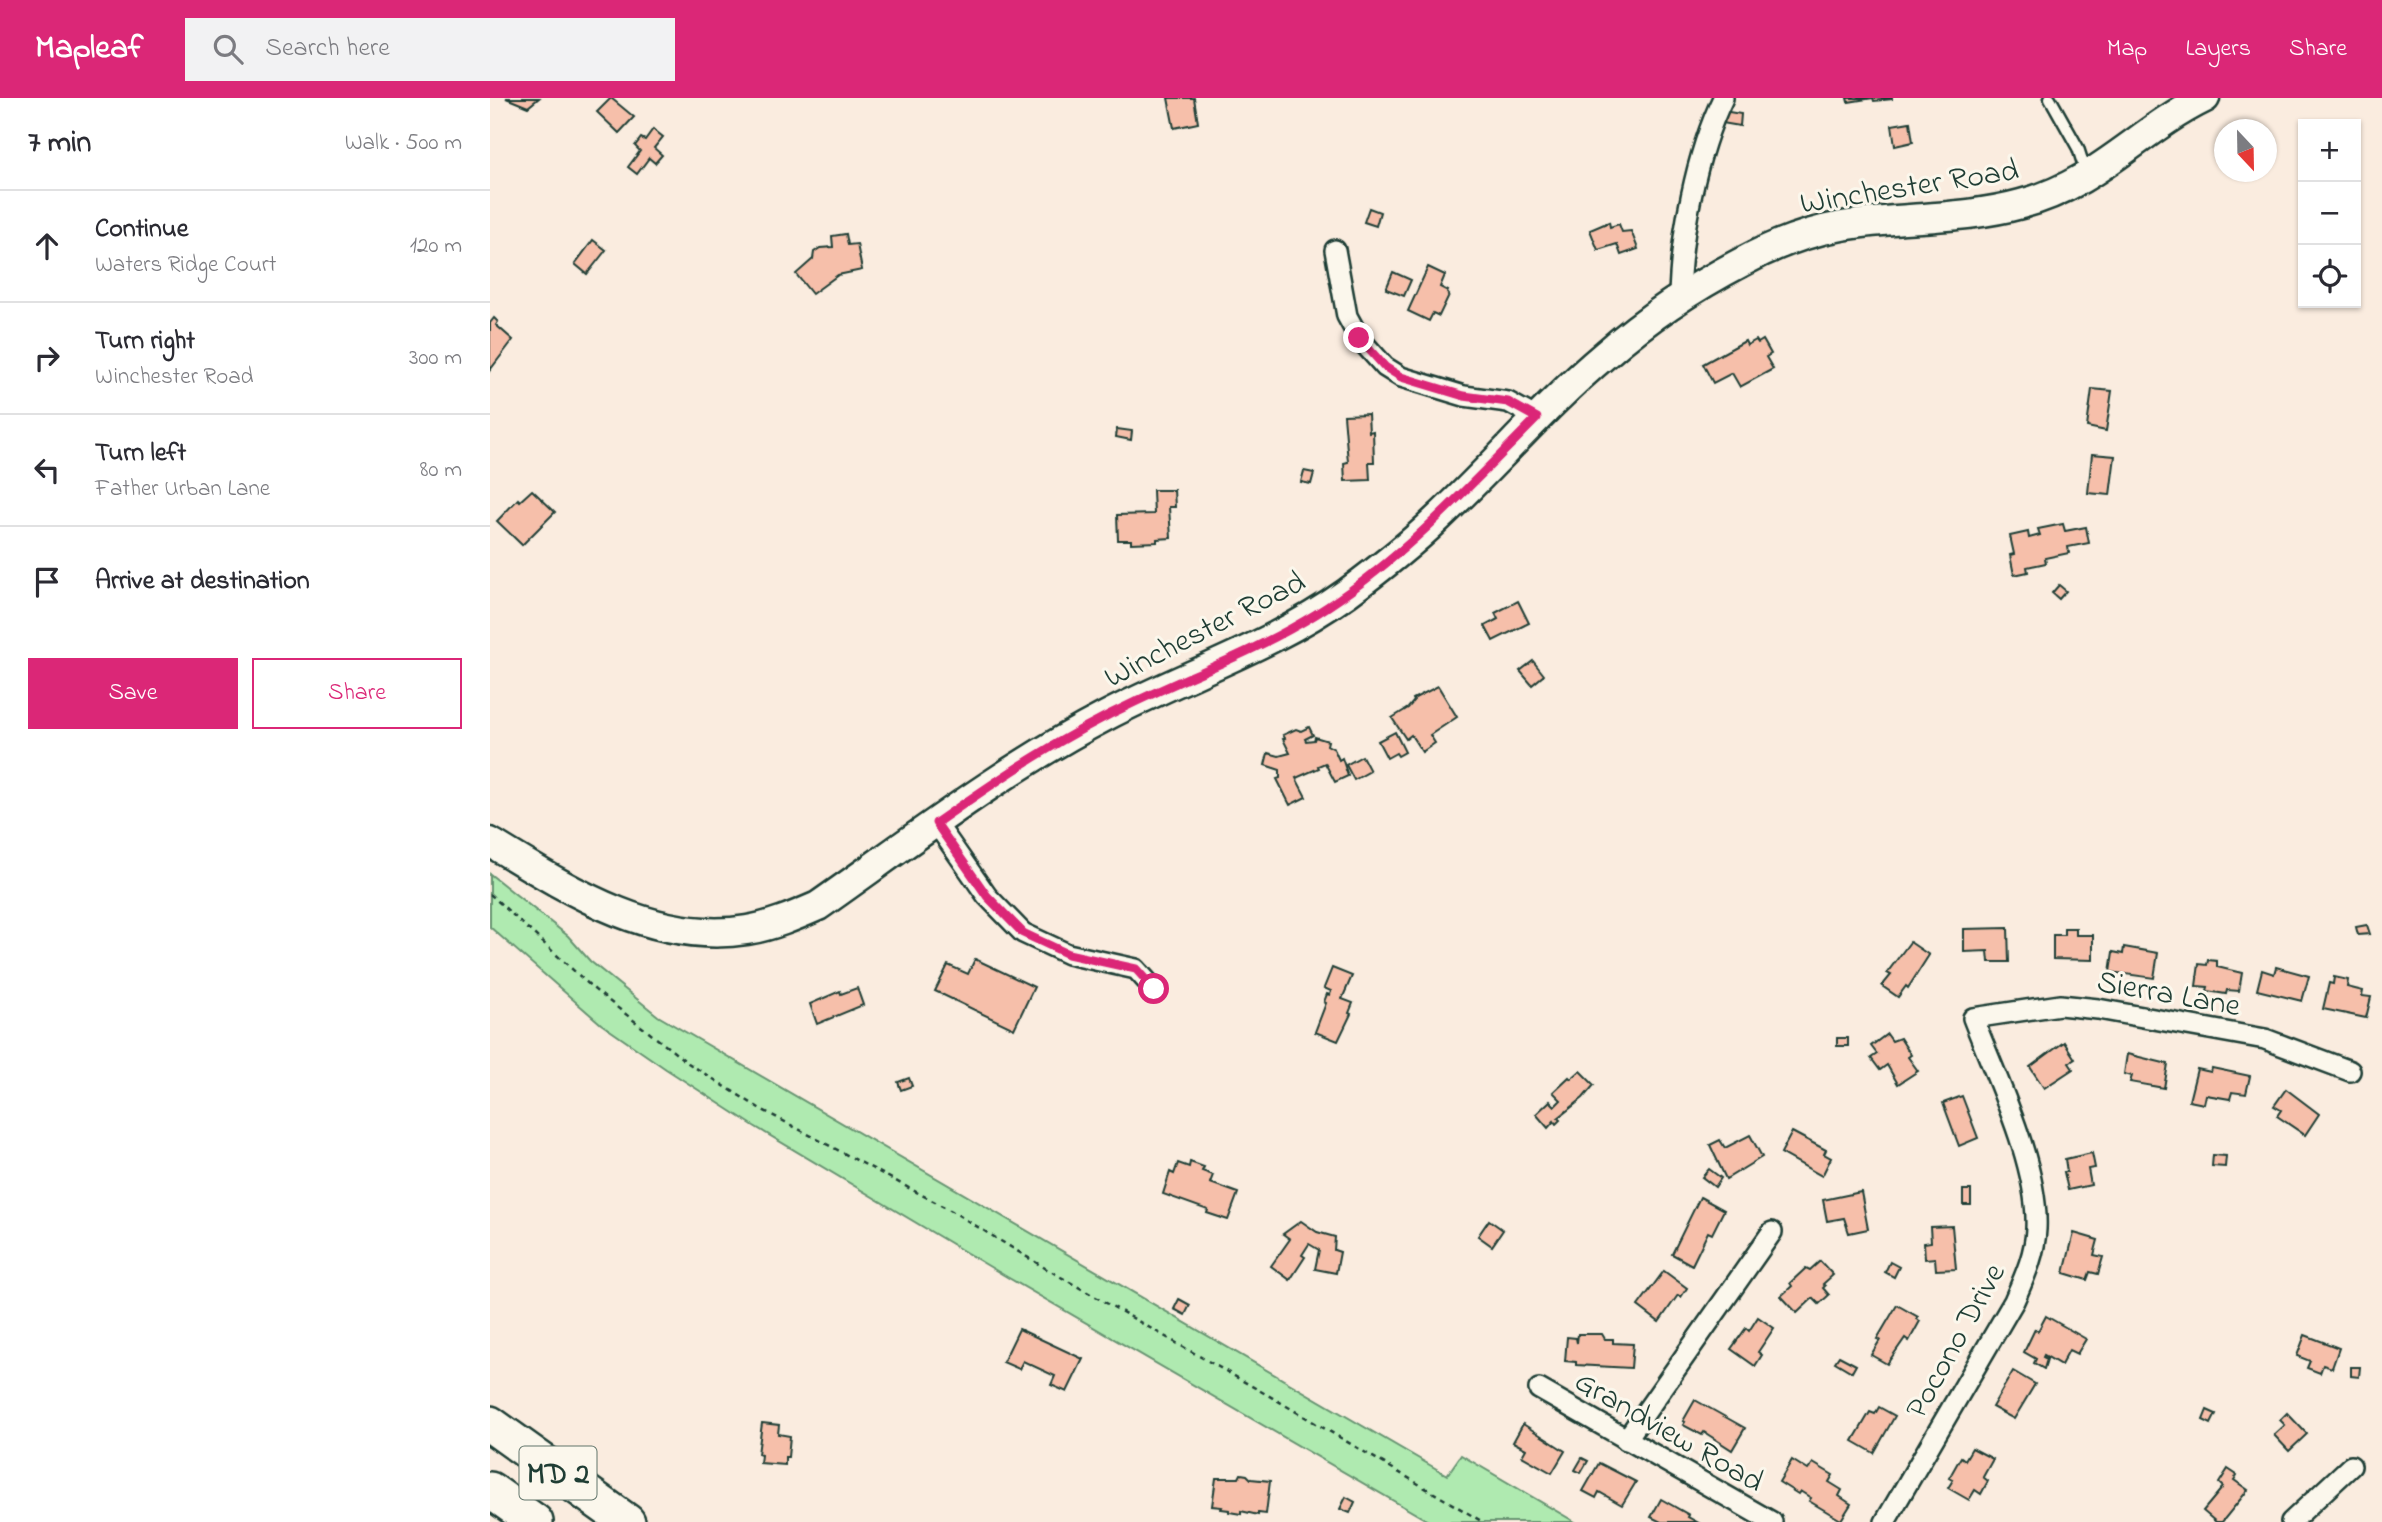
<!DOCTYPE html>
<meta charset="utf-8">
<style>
body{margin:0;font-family:"Indie Flower",sans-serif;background:#f2f2f3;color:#2b2b33}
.controls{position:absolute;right:21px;top:21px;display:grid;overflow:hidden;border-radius:0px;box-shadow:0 2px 5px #0004}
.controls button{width:63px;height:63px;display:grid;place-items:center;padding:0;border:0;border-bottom:2px solid #e1e1e2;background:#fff;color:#2b2b33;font:35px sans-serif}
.compass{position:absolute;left:1724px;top:21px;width:63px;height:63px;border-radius:50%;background:#fff;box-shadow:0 2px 5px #0004;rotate:158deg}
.stop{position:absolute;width:21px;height:21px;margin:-16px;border:5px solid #db2777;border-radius:50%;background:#fff}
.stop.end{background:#db2777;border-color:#fff;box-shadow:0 2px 7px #0008}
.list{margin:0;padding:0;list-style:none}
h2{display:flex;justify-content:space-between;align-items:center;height:91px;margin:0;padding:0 28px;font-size:30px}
h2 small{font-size:23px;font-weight:400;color:#7c7c81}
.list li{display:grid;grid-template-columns:46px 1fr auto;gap:21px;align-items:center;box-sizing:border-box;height:112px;padding:0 28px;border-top:2px solid #e1e1e2}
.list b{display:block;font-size:26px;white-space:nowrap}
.list p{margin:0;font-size:23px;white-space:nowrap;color:#7c7c81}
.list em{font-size:23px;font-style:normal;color:#7c7c81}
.actions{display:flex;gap:14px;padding:21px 28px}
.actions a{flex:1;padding:16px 0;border:2px solid #db2777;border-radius:0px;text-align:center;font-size:24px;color:#db2777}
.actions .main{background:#db2777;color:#fff}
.icon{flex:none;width:38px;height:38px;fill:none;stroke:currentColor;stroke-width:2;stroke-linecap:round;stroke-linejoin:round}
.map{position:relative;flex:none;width:1892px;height:1424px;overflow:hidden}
header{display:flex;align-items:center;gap:42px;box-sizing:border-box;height:98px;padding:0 35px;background:#db2777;color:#fff}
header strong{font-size:33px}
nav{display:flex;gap:38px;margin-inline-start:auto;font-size:24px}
.search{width:490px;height:63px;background:#f2f2f3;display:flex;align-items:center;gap:18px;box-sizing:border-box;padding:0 24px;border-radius:0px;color:#7c7c81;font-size:26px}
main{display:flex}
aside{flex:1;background:#fff}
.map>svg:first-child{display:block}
</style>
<header>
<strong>Mapleaf</strong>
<div class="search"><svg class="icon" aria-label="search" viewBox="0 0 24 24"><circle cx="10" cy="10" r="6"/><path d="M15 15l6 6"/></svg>Search here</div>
<nav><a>Map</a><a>Layers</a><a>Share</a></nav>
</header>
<main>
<aside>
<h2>7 min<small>Walk · 500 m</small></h2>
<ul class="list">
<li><svg class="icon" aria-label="ahead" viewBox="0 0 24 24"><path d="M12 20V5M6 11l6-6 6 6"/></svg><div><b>Continue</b><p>Waters Ridge Court</p></div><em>120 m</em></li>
<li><svg class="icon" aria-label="right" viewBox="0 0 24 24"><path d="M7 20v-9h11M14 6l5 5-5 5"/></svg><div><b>Turn right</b><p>Winchester Road</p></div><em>300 m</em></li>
<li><svg class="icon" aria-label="left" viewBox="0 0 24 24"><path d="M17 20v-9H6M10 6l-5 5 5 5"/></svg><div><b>Turn left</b><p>Father Urban Lane</p></div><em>80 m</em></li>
<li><svg class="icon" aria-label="arrive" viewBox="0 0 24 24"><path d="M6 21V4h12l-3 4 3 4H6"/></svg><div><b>Arrive at destination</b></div></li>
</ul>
<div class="actions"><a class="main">Save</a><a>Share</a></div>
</aside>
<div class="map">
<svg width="1892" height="1424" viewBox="0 0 1892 1424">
<rect width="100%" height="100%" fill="#faecdf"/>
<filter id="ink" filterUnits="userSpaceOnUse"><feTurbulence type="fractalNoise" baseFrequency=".0143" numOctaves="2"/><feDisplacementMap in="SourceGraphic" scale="14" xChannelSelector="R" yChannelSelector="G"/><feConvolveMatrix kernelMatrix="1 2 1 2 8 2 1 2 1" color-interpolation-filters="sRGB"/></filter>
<g filter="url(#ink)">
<!-- green -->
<path fill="#afeab0" stroke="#679472" stroke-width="2" d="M0,776L78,838L100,863L168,918L957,1377L971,1357L1085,1424H940L517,1179L264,1028L176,971L111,926L0,829Z"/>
<!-- building -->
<g fill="#f6bfaa" stroke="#1f3d34" stroke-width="2">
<path d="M16,0H49L38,9Z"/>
<path d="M121,0L144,19L129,35L107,14Z"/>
<path d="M678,0H704L708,25L684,30Z"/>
<path d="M1357,0H1402V1L1384,3L1383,0L1358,4Z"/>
<path d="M1233,13L1251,16L1250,28L1232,25Z"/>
<path d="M1420,24L1423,44L1405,48L1402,27Z"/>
<path d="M163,31L173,39L164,50L172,57L165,65L159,60L147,76L138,69L150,53L145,48L151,40L155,42Z"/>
<path d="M879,110L890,114L886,128L874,124Z"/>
<path d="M1119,124L1120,129L1129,126L1132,134L1141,133L1148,151L1131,157L1127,146L1108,152L1100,132Z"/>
<path d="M356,136L358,147L367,146L372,172L348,177L322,196L306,176L323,161L324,154L330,150L343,149L342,138Z"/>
<path d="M103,142L116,152L97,176L85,166Z"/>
<path d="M938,169L955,177L950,189L958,193L957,195L959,197L949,218L943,215L939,223L918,213Z"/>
<path d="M903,174L921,182L914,198L896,191Z"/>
<path d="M4,220L8,224L6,227L23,242L0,272V225Z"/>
<path d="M1266,242L1268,245L1273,242L1281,256L1276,259L1283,271L1250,289L1242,275L1223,285L1213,266L1255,243L1257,247Z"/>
<path d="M1602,291L1622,293L1616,333L1597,329Z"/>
<path d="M878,316L879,334L883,333L884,364H879L880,382L855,383L854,365L858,364L854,317Z"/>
<path d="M627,331L642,333L641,342L626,339Z"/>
<path d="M1602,356L1625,358L1620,397L1598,395Z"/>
<path d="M814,373L824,375L821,386L811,384Z"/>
<path d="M42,392L65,414L32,447L7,423L28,401L30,403Z"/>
<path d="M663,392H684L685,409H679L681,440L667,441V444L641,445V442H628L627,417L664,416Z"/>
<path d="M1573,426L1575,433L1596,429L1599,445L1578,449L1579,455L1555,460L1556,465L1537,469L1538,474L1524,477L1520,457L1524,456L1520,438L1538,434L1539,440L1550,437L1548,431Z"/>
<path d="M1569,487L1576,493L1569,501L1562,495Z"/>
<path d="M1028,503L1039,525L1003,543L995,528L1008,521L1005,515Z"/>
<path d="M1043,563L1054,577L1042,587L1030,573Z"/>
<path d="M948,588L967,619L940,637L945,645L932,654L921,637L916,641L902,620L918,610L924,603L923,601Z"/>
<path d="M819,629L823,637L815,641L816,643L824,642L825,639L838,643L837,647L844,651L849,662L852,660L858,678L845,684L835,665L828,668L829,670L806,680L816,699L800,707L787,681L790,680V672L775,667L778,655L789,658L800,655L793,641L795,640L793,637L806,631L811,633Z"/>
<path d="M905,634L915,654L908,658L906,655L897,660L888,643Z"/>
<path d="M872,658L880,673L864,682L856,667Z"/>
<path d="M1877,827L1880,836L1868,837L1866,829Z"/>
<path d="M1518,830L1519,864H1499L1498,853L1474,854V831Z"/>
<path d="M1574,830H1586V837H1603V862L1563,861V837H1574Z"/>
<path d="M1420,844L1439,857L1418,890L1416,888L1408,899L1392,888L1401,877L1397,875Z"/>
<path d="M1634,849L1668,855L1664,880L1620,874L1623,854L1633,856Z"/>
<path d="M485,861L544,889L524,931L445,893L458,867L478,876Z"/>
<path d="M1718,862L1727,863V869L1752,875L1749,893L1737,892L1736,896L1717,893L1718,889L1706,888L1709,866L1717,867Z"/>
<path d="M1786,869L1819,878L1812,903L1767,892L1772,872L1784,876Z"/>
<path d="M842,870L862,878L852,901L863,905L859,915L861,916L848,943L825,934L836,905L834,904L837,896L840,897L841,893L834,890Z"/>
<path d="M1844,879L1858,882L1857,889L1873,893L1872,898L1881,899L1876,920L1833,911L1839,885L1843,886Z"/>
<path d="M367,890L373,907L327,926L320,906L350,893L351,896Z"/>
<path d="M1397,936L1402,943L1410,940L1421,957L1418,959L1428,973L1408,986L1397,967L1390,972L1381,960L1387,956L1381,948Z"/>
<rect x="1347" y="940" width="11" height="8"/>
<path d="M1574,944L1585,961L1579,965L1583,971L1554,990L1540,969Z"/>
<path d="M1637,956L1678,966L1674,990L1640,984L1642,978L1634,976Z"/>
<path d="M1722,970L1760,978L1756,996L1742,994L1740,1001L1716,997L1714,1006L1699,1003L1707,971L1721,974Z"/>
<path d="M1090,973L1104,987L1093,1000L1068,1020L1070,1022L1066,1026L1064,1023L1058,1030L1046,1016L1060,1003L1065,1008L1071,1002L1063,994L1079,979L1081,981Z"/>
<path d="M419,980L422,988L411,992L408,984Z"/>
<path d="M1796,991L1829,1016L1815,1037L1787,1018L1791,1012L1784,1008Z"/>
<path d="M1472,998L1488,1040L1469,1048L1453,1005Z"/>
<path d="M1302,1034L1336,1052L1334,1056L1341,1060L1332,1078L1291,1055Z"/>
<path d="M1260,1037L1272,1059L1236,1081L1220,1047L1230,1042L1235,1050Z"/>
<path d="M1602,1055L1605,1070L1598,1071L1601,1087L1578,1092L1574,1074H1577L1575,1061Z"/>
<path d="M1723,1057L1736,1058L1735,1069L1722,1068Z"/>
<path d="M700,1064L714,1069L712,1073L723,1077L720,1085L748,1095L738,1122L717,1115L718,1112L673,1096L680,1074L684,1076L688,1065L699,1069Z"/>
<path d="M1219,1071L1231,1080L1225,1089L1212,1079Z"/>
<rect x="1473" y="1092" width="8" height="15"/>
<path d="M1371,1094L1378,1131L1359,1135L1354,1120L1337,1123L1333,1102Z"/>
<path d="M1210,1099L1234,1112L1222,1136L1218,1134L1202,1167L1182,1156Z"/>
<path d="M999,1122L1013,1132L1002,1148L988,1138Z"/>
<path d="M811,1123L827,1134L845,1139L844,1152L850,1154L846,1175L825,1171L829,1152L819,1146L812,1157L815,1159L800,1182L781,1168L800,1141L793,1136Z"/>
<path d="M1462,1128L1466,1171L1446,1172L1445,1160L1435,1161L1434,1145L1441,1144L1440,1129Z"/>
<path d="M1584,1135L1608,1142L1604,1157L1613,1159L1608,1176L1600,1174L1597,1182L1574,1175Z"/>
<path d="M1330,1163L1343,1177L1333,1186L1335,1188L1333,1190L1339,1197L1329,1206L1323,1200L1307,1215L1291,1198L1302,1188L1300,1185L1316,1170L1320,1172Z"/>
<path d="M1400,1164L1409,1169L1404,1179L1395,1174Z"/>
<path d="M1174,1173L1197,1190L1191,1199L1188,1197L1169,1224L1148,1208Z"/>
<path d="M689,1201L700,1207L695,1217L684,1211Z"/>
<path d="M1407,1207L1428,1219L1427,1221L1430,1223L1419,1243L1415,1240L1397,1266L1381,1257L1390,1242L1387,1241Z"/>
<path d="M1556,1218L1596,1241L1587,1256L1579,1252L1571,1267L1554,1257L1553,1259L1557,1261L1554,1271L1544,1265L1546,1261L1534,1254L1545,1231L1548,1233Z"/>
<path d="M1268,1219L1284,1230L1268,1254L1272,1257L1265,1268L1241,1251L1256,1230L1259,1233Z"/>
<path d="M529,1231L593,1261L577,1294L561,1287L565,1278L533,1263L529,1271L513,1264Z"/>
<path d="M1088,1236H1112L1115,1241H1123V1245L1143,1246L1141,1270L1086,1267V1264L1075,1263L1077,1239L1086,1240L1087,1245Z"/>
<path d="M1815,1237L1849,1250L1842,1270L1833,1267L1830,1275L1817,1270L1820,1263L1807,1258Z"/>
<path d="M1349,1258L1366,1267L1362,1274L1345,1264Z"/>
<path d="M1861,1269H1870L1869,1279L1861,1278Z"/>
<path d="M1523,1273L1545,1286L1524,1321L1502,1309Z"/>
<path d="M1205,1302L1255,1330L1242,1352L1214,1334L1212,1337L1193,1327L1195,1324L1193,1323Z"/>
<path d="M1389,1309L1405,1318L1384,1355L1363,1343L1380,1314L1385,1316Z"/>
<path d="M1717,1312L1726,1316L1721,1326L1713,1322Z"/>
<path d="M1797,1315L1817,1336L1799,1353L1784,1337L1795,1327L1790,1322Z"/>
<path d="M272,1325L289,1327L288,1336L300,1338L298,1359H295V1367L270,1365L271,1357L268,1356Z"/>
<path d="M1033,1326L1075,1353L1062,1375L1032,1358L1036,1351L1023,1344Z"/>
<path d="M1482,1350L1503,1361L1493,1379L1498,1383L1491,1396L1485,1392L1479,1402L1458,1390L1463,1382L1459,1380L1468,1364L1471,1359L1475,1362Z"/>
<path d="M1092,1360L1098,1363L1091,1375L1085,1372Z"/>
<path d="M1302,1362L1318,1372L1323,1365L1343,1377L1339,1384L1352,1392L1349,1398L1361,1406L1351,1422L1319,1403L1321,1400L1310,1393L1308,1396L1289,1384Z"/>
<path d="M1109,1365L1146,1384L1132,1407L1109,1394L1106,1400L1093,1393Z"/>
<path d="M1738,1371L1747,1377L1744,1382L1758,1392L1732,1424H1726L1713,1413L1733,1389L1729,1385Z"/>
<path d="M751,1376L757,1377L761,1381L780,1383L776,1416L768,1415V1417L751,1413V1416L739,1414V1412L731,1411L732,1409L722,1408L726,1380H749Z"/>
<path d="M856,1399L865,1404L860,1415L850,1411Z"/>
<path d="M1171,1401L1199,1417L1198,1419L1207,1424H1171L1161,1419Z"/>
</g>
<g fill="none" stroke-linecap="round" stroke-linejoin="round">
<!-- lane casing -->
<g stroke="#1f3d34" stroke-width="15">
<path id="lane" d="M1560,0L1588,50L1596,75"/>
</g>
<!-- street casing -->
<g stroke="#1f3d34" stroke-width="24">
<g id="street">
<path d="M845,152L857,218L869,240L895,269L911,279L974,298L1018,304L1047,320"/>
<path d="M1189,201C1190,140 1206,55 1233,0"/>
<path d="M446,725L497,798L533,835L578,856L646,871L664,891"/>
<path d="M1049,1291L1282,1424"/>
<path d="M1136,1342L1282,1134"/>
<path d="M1395,1424L1524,1203C1534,1180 1545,1157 1546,1131C1549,1067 1506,980 1483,920L1570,907L1608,911L1775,941L1860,973"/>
<path d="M1801,1424L1861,1368"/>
</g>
</g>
<!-- secondary casing -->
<g stroke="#1f3d34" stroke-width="33">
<path id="secondary" d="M0,744C77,791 163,847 257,832C282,828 305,818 328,808C422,742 514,671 616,618C696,576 782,549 857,495C888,472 918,449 946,422C1004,368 1055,307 1116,256C1157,220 1204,189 1252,164C1283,147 1317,134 1352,128C1411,118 1473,122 1531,106C1608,86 1647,33 1715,0"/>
</g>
<!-- highway casing -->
<g stroke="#1f3d34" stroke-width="40">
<g id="highway">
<path d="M0,1326L137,1424"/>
<path d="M0,1392L45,1424"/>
</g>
</g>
<!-- path -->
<path stroke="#1f3d34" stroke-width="2.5" stroke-dasharray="5 5" stroke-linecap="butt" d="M0,796L105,892L198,965L269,1010L460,1112L555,1170L788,1303L993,1424"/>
<!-- lane -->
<use href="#lane" stroke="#fbf7ec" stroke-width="10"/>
<!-- street -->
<use href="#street" stroke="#fbf7ec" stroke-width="19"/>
<!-- secondary -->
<use href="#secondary" stroke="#fbf7ec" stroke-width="28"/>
<!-- highway -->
<use href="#highway" stroke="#fbf7ec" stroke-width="35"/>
</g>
</g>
<g fill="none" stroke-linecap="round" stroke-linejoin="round" filter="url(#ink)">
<!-- route -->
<path stroke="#db2777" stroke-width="9" d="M664,891L646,871L578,856L533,835L497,798L446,725C510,680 574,637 645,604C706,575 768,552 826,516C910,464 977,390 1047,320L1018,304L974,298L911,279L895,269L869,240"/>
</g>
<g text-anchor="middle" stroke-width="6" stroke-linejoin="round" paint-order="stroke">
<!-- shield labels -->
<rect fill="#fbf7ec" stroke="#61756b" stroke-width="2" x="29.5" y="1348.5" width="77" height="53" rx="5"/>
<g font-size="30" font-weight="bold" fill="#1f3d34">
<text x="68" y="1385">MD 2</text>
</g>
<!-- street labels -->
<g font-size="32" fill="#1f3d34" stroke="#fbf7ec">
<text transform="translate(1419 87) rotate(-9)" y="11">Winchester Road</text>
<text transform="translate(714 530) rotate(-27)" y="11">Winchester Road</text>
<text transform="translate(1679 894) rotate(10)" y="11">Sierra Lane</text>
<text transform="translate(1464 1242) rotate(-61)" y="11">Pocono Drive</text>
<text transform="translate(1180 1332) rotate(30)" y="11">Grandview Road</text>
</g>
</g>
</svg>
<div class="controls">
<button>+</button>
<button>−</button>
<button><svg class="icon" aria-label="locate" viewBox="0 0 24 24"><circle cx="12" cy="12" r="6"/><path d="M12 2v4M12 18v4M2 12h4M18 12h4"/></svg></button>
</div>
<svg class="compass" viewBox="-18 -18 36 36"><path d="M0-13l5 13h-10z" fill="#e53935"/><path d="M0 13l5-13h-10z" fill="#7c7c81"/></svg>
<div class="stop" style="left:664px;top:891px"></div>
<div class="stop end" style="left:869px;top:240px"></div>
</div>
</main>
